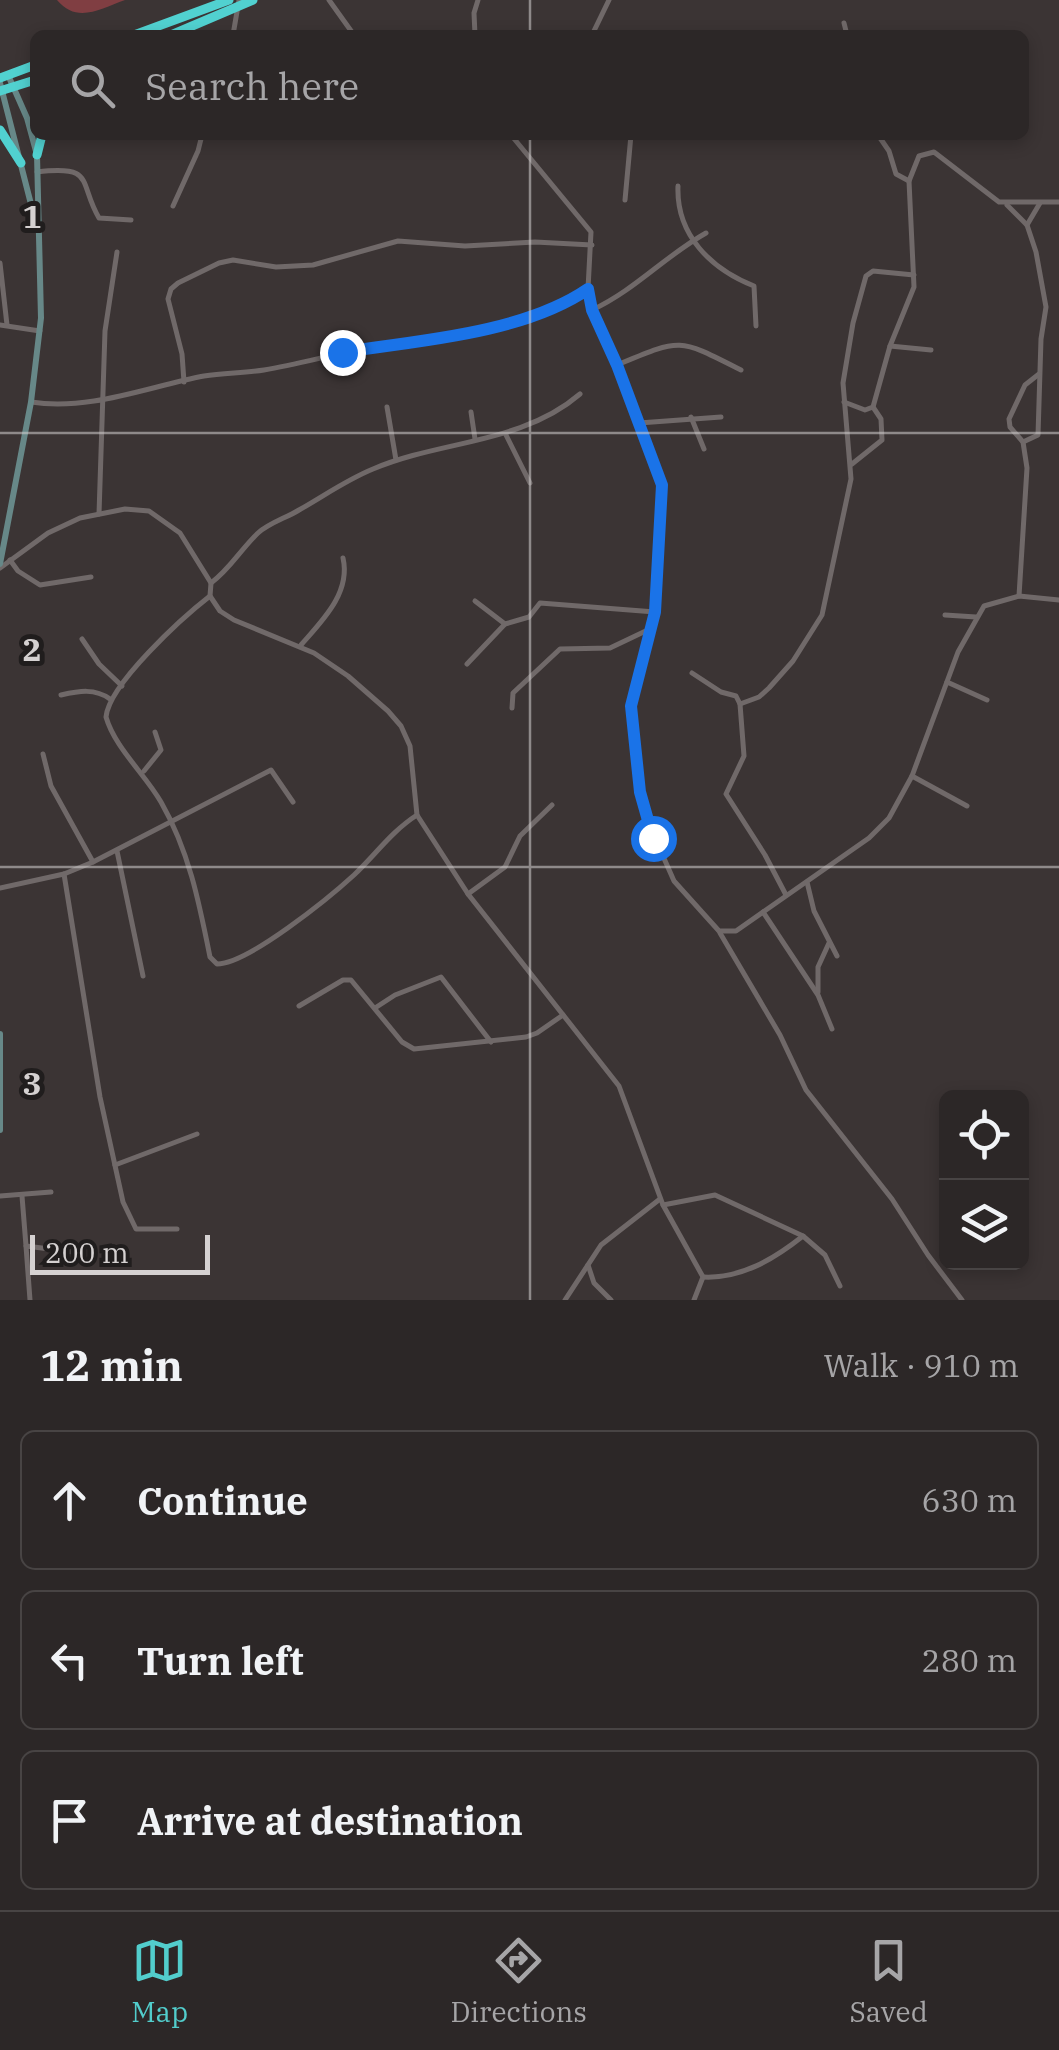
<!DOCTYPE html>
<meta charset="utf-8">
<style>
body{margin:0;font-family:"IBM Plex Serif",serif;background:#342f2f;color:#f1f3f6}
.controls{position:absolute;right:30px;bottom:30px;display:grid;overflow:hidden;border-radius:15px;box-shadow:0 5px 15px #0003}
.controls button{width:90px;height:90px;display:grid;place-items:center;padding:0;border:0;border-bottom:2px solid #484444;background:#2c2727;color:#f1f3f6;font:50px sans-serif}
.scale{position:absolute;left:30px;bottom:25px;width:180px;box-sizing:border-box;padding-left:10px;border:5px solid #d5d1d1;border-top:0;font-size:28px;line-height:35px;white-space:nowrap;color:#d5d1d1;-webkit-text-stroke:8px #201d1d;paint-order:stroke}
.stop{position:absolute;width:30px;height:30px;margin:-22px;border:8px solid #1a73e8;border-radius:50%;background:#fff}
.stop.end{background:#1a73e8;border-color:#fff;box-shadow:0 2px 10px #0008}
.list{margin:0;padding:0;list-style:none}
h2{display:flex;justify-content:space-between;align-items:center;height:130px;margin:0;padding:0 40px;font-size:42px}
h2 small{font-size:32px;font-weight:400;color:#a6a5a7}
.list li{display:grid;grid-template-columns:65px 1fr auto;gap:30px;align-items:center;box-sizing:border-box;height:140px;margin:0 20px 20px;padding:0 20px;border:2px solid #484444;border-radius:15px}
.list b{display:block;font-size:38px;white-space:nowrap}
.list em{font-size:32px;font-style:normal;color:#a6a5a7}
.icon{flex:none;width:55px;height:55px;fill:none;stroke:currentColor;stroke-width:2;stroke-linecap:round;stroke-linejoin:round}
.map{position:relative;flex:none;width:1059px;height:1300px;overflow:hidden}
.search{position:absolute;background:#2c2727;box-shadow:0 5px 15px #0003;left:30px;right:30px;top:30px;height:110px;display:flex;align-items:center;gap:25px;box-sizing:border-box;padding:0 35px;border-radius:15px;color:#a6a5a7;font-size:38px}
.sheet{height:610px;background:#2c2727}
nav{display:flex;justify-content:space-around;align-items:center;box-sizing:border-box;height:140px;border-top:2px solid #484444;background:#2c2727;font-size:28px;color:#a6a5a7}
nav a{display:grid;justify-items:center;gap:5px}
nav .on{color:#52cdcc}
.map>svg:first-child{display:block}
</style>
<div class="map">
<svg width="1059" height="1300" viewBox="0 0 1059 1300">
<rect width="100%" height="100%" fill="#3b3434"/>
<!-- green -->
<path fill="#803e42" d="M57,0H125C100,9 77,24 57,0Z"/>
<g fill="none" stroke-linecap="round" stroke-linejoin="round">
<!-- street -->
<g stroke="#706969" stroke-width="5">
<path d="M329,0L354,35"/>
<path d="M844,23L847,35"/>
<path d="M233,35L239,0"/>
<path d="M475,35L474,13L478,0"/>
<path d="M592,35L609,0"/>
<path d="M878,135L889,151L896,174L909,181"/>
<path d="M135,137L136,135"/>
<path d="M37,172C96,165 78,182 99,218L131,220"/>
<path d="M678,186C676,235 711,269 754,286L756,326"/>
<path d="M625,200L631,135"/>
<path d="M1007,205L1027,225L1036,252L1046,307L1041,339L1038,435L1023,442"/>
<path d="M173,206L198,151L202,135"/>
<path d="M1027,225L1040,203"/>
<path d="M0,263L7,325"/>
<path d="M588,289L592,310L617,365L661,485L655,612L631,706L644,813L674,881L719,931H736L869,838L889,818L912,776L958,652L984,606L1019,596L1059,600"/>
<path d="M592,310C635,290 665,256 706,233"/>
<path d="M0,325L40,331"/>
<path d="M890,346L931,350"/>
<path d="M617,365C682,338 678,338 741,370"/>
<path d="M184,382L182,354L168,299L171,289L178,283L219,263L233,260L276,267L313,265L398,241L465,246L535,242L592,245"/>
<path d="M31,402C90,411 147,387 204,376C224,373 244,373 264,370C300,364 334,354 369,348C440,337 528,330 588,289L591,232L511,135"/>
<path d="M844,402L865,410L873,407L890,346L914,287L909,181L919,156L934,152L999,202H1059"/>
<path d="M387,407L396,460"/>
<path d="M471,412L475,439"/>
<path d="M691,417L704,449"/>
<path d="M639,423L721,417"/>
<path d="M506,435L530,483"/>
<path d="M852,464L882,440L881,419L873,407"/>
<path d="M99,514L105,331L117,252"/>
<path d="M10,560L18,571L40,585L91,577"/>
<path d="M0,568L48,533L80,518L125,509L149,511L180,533L211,583L210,596L220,611L234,620L314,653L348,676L388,711L401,726L410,746L417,815L468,894L619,1086L663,1205L703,1277L694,1300"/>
<path d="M211,583C230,569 241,549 258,533C269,523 286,518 299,510C324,496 346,480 373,469C441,440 522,444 580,394"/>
<path d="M210,596C183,617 109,684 106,717C115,748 145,774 161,802C189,851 199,902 210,957L217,964C248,964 330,897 354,875C376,854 392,831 417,815"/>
<path d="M1019,596L1027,468L1023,442L1010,427L1009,419L1025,385L1039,374"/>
<path d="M475,601L505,624"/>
<path d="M945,615L976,617"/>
<path d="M82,639L99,664L122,686"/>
<path d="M301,645C322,621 351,593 343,558"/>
<path d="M467,664L505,624L529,617L540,603L655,612"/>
<path d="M692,673L721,692L736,696L740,704L744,756L726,794L765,855L786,895"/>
<path d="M947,682L987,700"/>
<path d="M61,695C79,691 95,688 110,699"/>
<path d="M740,704L759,697L769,688L793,661L822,615L851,479L843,383L853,323L866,276L873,271L914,275"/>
<path d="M512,708L513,693L560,649L610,648L652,628"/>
<path d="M43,754L51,786L93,862"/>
<path d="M144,771L161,750L155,732"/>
<path d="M912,776L967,806"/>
<path d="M117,851L143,976"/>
<path d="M64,874L100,1097L123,1202L136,1229H177"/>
<path d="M807,882L814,911L837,956"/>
<path d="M0,888L64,874L93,862L271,770L293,802"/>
<path d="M468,894L505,867L520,836L552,805"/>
<path d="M763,912L818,995L832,1029"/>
<path d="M720,933L780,1035L806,1090L892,1199L928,1255L962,1300"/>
<path d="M818,992V967L829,943"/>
<path d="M299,1006L343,980H351L402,1042L414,1049L526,1037L537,1033L563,1015"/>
<path d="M375,1008L395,995L441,977L491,1042"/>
<path d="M115,1165L197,1134"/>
<path d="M0,1196L51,1192"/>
<path d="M22,1196L26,1246"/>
<path d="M663,1205L715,1195L803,1236"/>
<path d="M588,1265L594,1283L611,1300"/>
<path d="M703,1277C741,1279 774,1259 803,1236L825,1255L840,1286"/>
<path d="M30,1300L26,1246L73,1252"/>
<path d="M565,1300L601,1245L660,1199"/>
</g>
<!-- secondary -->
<g stroke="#678888" stroke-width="6">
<path d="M0,83L33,212"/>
<path d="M0,564L31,402L41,318L37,155L27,118L8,75"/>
<path d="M0,1034V1130"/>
</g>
<!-- highway -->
<g stroke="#51d1d0" stroke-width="9">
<path d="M134,35L229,0"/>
<path d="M171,35L253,0"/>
<path d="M0,78L35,65"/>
<path d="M0,91L35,80"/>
<path d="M0,130L21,163"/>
<path d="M37,155L42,135"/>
</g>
</g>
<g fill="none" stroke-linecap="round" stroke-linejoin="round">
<!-- route -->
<path stroke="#1a73e8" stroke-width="12" d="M342,352C419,341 524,333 588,289L592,310L617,365L662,485L655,612L631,706L640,792L653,838"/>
</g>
<!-- grid -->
<path fill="none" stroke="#d5d1d1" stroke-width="2.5" stroke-opacity="0.55" d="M530,0V35M530,135V1300M0,433H1059M0,867H1059"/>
<g font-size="32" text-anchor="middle" font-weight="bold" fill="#d5d1d1" stroke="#201d1d" stroke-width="10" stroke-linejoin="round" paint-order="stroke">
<text x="32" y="228">1</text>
<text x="32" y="661">2</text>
<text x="32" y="1095">3</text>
</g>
</svg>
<div class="controls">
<button><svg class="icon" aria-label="locate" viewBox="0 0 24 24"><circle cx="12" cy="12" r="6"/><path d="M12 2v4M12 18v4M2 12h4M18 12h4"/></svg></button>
<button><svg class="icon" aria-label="layers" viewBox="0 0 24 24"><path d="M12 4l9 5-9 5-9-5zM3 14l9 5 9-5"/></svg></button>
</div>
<div class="scale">200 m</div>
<div class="stop" style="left:653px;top:838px"></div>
<div class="stop end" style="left:342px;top:352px"></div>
<div class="search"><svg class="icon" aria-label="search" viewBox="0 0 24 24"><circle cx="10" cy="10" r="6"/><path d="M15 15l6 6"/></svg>Search here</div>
</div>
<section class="sheet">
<h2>12 min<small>Walk · 910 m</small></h2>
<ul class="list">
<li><svg class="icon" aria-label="ahead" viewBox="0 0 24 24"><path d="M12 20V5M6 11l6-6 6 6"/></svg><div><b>Continue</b></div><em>630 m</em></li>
<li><svg class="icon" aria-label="left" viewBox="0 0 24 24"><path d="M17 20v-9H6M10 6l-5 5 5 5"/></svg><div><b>Turn left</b></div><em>280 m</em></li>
<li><svg class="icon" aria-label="arrive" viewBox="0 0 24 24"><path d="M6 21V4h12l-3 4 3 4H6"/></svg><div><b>Arrive at destination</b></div></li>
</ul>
</section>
<nav>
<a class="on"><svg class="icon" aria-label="map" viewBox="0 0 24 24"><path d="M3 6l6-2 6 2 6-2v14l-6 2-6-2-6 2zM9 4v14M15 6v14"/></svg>Map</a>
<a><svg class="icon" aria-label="directions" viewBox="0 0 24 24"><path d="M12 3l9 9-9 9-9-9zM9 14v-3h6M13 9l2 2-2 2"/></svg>Directions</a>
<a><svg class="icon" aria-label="saved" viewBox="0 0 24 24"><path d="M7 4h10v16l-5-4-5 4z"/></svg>Saved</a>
</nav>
